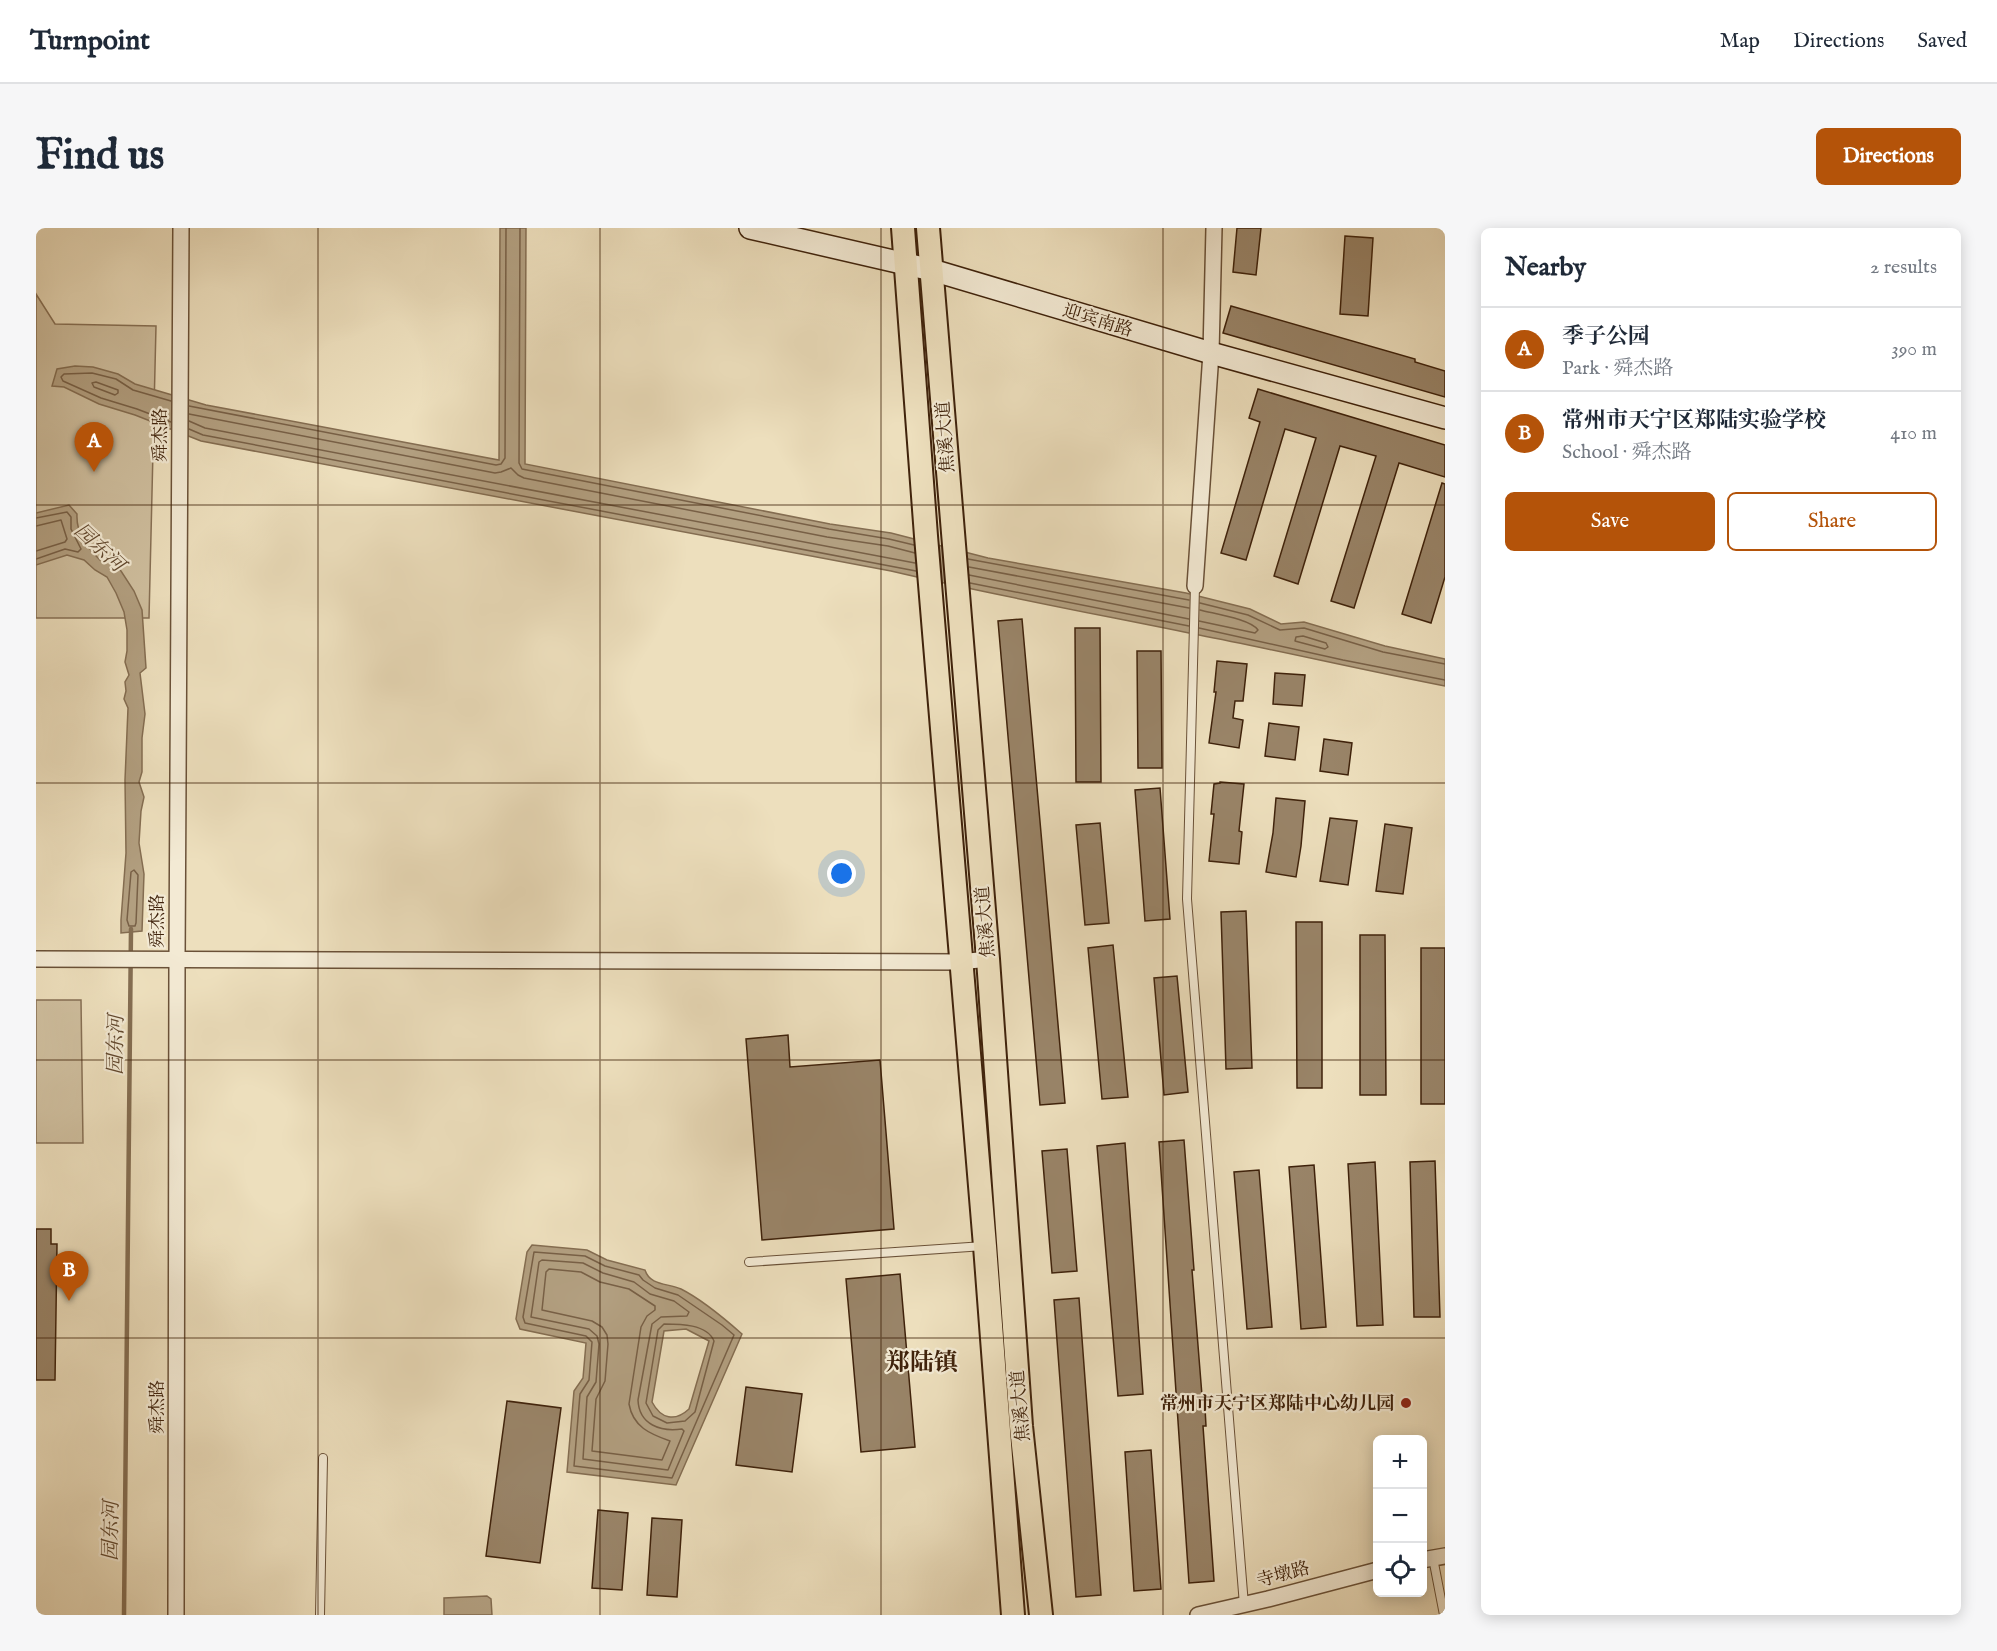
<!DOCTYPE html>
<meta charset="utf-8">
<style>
body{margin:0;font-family:"IM FELL English","Noto Serif SC",serif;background:#f6f6f7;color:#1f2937}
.controls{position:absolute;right:18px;bottom:18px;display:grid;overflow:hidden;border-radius:9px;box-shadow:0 3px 15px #0003}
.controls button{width:54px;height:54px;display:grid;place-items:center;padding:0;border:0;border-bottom:2px solid #e0e1e3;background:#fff;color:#1f2937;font:30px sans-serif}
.you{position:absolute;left:806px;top:646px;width:21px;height:21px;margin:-15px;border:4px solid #fff;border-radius:50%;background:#1a73e8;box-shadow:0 0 0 9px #1a73e833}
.badge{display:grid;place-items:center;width:39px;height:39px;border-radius:50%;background:#b45309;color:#fff;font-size:20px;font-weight:700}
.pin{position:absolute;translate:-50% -50px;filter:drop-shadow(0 2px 3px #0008)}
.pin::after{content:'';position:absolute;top:32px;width:21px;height:18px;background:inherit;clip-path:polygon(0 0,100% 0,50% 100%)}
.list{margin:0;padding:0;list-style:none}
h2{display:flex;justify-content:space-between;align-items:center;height:78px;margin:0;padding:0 24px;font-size:26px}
h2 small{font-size:20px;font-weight:400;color:#747a83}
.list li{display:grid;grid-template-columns:39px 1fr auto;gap:18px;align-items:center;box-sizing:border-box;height:84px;padding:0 24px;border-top:2px solid #e0e1e3}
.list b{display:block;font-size:22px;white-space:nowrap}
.list p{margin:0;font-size:20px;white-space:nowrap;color:#747a83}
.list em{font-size:20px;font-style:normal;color:#747a83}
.actions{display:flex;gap:12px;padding:18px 24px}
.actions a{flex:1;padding:14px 0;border:2px solid #b45309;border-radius:9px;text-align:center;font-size:21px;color:#b45309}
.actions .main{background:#b45309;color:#fff}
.icon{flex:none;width:33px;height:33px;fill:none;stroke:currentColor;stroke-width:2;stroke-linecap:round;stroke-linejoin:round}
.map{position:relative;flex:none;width:1409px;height:1387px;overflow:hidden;border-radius:9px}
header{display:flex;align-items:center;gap:36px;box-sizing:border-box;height:84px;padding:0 30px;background:#fff;border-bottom:2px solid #e0e1e3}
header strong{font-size:28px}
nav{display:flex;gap:33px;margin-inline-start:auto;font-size:21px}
.intro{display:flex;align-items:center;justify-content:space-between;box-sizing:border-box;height:144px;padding:0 36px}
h1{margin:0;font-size:42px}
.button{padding:15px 27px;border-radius:9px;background:#b45309;color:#fff;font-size:21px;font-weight:700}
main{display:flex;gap:36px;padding:0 36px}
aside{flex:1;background:#fff;border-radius:9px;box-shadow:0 3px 15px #0003}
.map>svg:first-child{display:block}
</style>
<header>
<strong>Turnpoint</strong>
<nav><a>Map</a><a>Directions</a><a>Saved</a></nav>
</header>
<div class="intro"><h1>Find us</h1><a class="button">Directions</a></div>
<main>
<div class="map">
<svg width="1409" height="1387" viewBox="0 0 1409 1387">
<rect width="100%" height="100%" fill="#eddfbd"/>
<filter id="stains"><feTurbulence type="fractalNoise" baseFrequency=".00333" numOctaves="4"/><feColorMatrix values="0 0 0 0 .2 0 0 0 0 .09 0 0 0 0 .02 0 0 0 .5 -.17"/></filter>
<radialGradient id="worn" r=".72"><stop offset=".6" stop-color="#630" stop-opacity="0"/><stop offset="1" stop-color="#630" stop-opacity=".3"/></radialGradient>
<!-- green -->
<g fill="#cfbf9f" stroke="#877055" stroke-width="1.5">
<path d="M0,66L19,96L120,98L113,390H0Z"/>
<path d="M0,772H45L47,915H0Z"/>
</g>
<!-- water -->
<g fill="#b29f80" stroke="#846d51" stroke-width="1.5" fill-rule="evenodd">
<path d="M464,0H490L489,236L794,296L855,305L952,330L1150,365L1214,381L1245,396L1268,394L1349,418L1409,431V458C1327,442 1245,423 1163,407C1060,386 957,367 855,343L165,213L99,187L63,176L28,159L16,158L21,141L39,138L57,139L82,146L99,156L170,177L463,232Z"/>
<path d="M33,277L41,286C40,306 51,319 64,332L69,328L85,343L98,363L106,382L110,440L104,445L109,486L106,510V544L103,554L108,569L105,583L103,615L108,646L106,703L85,705V692L90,625L89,552L92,480L88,471L90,463L89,454L93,447L89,434L91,423V402L88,384L80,365L71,349L59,342L48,332L31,327L0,337V285Z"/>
<path d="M496,1017L551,1022L571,1032L609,1042C614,1058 632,1055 645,1061C665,1071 689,1091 706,1106L640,1257L531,1244L538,1163L547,1150L550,1115L484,1101L480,1091L491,1024ZM650,1101L673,1113L653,1181C639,1194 625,1191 616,1174L628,1103Z"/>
<path d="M451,1368L455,1371L456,1387H408V1370Z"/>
</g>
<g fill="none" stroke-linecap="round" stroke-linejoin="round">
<!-- shore -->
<g stroke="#786046" stroke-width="1.5">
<path d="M484,0L483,235L486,241L793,301L853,311L878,317"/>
<path d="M60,154L82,162V165L79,167L58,159L56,155Z"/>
<path d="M153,178L460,237L465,236L469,230L470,0"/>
<path d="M153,186L459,245L465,244L475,240L482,247L488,250L791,309L852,318L879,325"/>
<path d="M153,193L169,200L879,335"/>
<path d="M135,194L101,181L65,170L27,153L25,149L28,146L56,145L80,151L97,162L135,173"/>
<path d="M153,201L167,207L880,343"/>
<path d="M0,290L31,284L35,289V301L45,321L42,324L29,321L0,331"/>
<path d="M0,298L25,292L31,311L29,314L0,323"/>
<path d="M932,331L1153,372"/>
<path d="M933,339L1153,380"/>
<path d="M933,347L1153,391"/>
<path d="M934,355L1153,398"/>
<path d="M1164,375L1212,387L1244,402L1268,400L1347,424L1409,436"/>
<path d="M1163,393L1219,405L1222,402C1214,391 1179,386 1164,382"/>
<path d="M1163,400L1307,432L1409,452"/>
<path d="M1267,408L1290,415L1292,419L1289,421L1259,413L1260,409Z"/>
<path d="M98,642L102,647L100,695L99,698H93L91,692L95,644Z"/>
<path d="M498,1024L549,1028L569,1038L603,1047L607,1052L619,1060L642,1067L686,1097L698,1107L636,1250L538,1238L544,1166L553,1152L556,1114L550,1108L489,1095L487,1089Z"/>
<path d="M506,1032L547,1035L567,1045L598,1054L614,1066L638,1073L653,1084L651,1088L625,1089L616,1096L602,1172C603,1197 625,1204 646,1201L648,1203L632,1242L547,1231L551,1169L560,1154L563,1116L561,1108L553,1101L495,1089L503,1034Z"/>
<path d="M513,1041L545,1044L564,1054L593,1061L619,1078V1082L611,1088L605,1099L593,1176C597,1199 614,1206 634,1213L626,1232L556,1223L560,1171L569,1153L572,1116L571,1107L566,1099L556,1093L506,1082L510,1044Z"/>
<path d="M628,1096C644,1096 671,1096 678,1113L659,1184L649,1193L631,1195L617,1188L610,1175L622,1102Z"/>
</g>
<!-- stream -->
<path stroke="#846d51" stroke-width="4.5" d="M88,1387L95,701"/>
</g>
<!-- building -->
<g fill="#998468" stroke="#3f220b" stroke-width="1.5">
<path d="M1201,0H1225L1220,47L1197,44Z"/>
<path d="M1309,8L1337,10L1332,88L1304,86Z"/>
<path d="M1195,78L1379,131V134L1409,143V169L1187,105Z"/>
<path d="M1222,161L1409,217V249L1363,235L1318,380L1295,373L1340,228L1304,218L1262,356L1238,348L1280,210L1249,201L1210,332L1185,325L1224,194L1213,190Z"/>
<path d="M1406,255L1409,256V349L1395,395L1366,386Z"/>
<path d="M986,391L1029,875L1004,877L962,393Z"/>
<path d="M1039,400H1064L1065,554H1040Z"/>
<path d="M1101,423H1125L1126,540H1102Z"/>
<path d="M1181,433L1211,436L1207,473H1199L1197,490L1207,492L1203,520L1173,515L1180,464H1178Z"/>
<path d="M1239,445L1269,447L1266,478L1237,476Z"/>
<path d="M1233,495L1263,499L1259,532L1229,528Z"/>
<path d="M1288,511L1316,515L1312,547L1284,543Z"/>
<path d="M1184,554L1208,556L1203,603L1206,604L1203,636L1173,633L1178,586H1175L1178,556L1184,555Z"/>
<path d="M1124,560L1134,691L1109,693L1099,562Z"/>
<path d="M1240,570L1269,573L1265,618L1260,649L1230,644L1237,605Z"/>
<path d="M1294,590L1321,593L1312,657L1284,653Z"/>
<path d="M1064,595L1073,695L1049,697L1040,597Z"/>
<path d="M1349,596L1376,600L1367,666L1340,663Z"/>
<path d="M1210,683L1216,840L1190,841L1185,684Z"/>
<path d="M1260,694H1286V860H1261Z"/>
<path d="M1324,707H1349L1350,867H1324Z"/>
<path d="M1077,717L1092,869L1066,871L1052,720Z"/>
<rect x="1385" y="720" width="24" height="156"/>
<path d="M1141,748L1152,864L1128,867L1118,750Z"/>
<path d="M752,807L754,839L844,832L858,1001L726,1012L710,811Z"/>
<path d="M1148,912L1158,1042H1156L1167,1180H1169L1170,1198H1167L1178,1353L1153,1355L1123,914Z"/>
<path d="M1089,915L1107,1166L1082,1168L1061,918Z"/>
<path d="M1031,921L1041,1043L1016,1045L1006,923Z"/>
<path d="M1399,933L1404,1089H1378L1374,934Z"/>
<path d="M1339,934L1347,1097L1321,1098L1312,936Z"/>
<path d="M1278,937L1290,1099L1265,1101L1253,939Z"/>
<path d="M1223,942L1236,1099L1211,1101L1198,944Z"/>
<path d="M0,1001H15V1016H21L19,1152H0Z"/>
<path d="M864,1046L879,1219L825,1224L810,1051Z"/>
<path d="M1043,1070L1065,1367L1040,1369L1018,1072Z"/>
<path d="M710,1159L766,1166L756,1244L700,1237Z"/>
<path d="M471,1173L525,1180L504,1335L450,1328Z"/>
<path d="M1115,1222L1125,1361L1098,1363L1089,1224Z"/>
<path d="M562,1282L592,1285L586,1362L556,1360Z"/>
<path d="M616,1290L646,1292L641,1369L611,1367Z"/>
</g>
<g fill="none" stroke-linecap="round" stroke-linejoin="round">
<!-- lane casing -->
<g stroke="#6a5138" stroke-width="10">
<g id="lane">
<path d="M1159,358L1151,671L1208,1377"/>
<path d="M713,1034L948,1018"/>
<path d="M1397,1330L1408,1387"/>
<path d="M284,1387L287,1230"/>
</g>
</g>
<!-- street casing -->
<g stroke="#6a5138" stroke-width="18">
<g id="street">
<path d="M1159,358L1175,125L1178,0"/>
<path d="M0,731L924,734L952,731"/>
<path d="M1386,1332L1409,1328"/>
<path d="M140,1387L141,732L145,0"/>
<path d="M1162,1387L1232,1371L1342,1342"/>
</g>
</g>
<!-- secondary casing -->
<g stroke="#3f220b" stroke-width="24">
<path id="secondary" d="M714,0L896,42L1175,125L1409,190"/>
</g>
<!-- primary casing -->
<g stroke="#3f220b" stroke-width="26">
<g id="primary">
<path d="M867,0L890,308L949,1018L977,1387"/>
<path d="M892,0L952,731L985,1198L1005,1387"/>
</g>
</g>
<!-- lane -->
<use href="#lane" stroke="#f3ead4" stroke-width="8"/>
<!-- street -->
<use href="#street" stroke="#f3ead4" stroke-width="15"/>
<!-- secondary -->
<use href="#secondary" stroke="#f3ead4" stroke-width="21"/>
<!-- primary -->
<use href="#primary" stroke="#eddfbd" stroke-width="22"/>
</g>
<!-- grid -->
<path fill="none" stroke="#3f220b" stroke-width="1.5" stroke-opacity="0.55" d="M282,0V1387M564,0V1387M845,0V1387M1127,0V1387M0,277H1409M0,555H1409M0,832H1409M0,1110H1409"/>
<!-- markers -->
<circle fill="#8f2418" stroke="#f3ead4" stroke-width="2" cx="1370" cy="1175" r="6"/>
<g text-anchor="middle" stroke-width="4.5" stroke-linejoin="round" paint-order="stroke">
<!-- street labels -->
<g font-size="18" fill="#3f220b" stroke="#f3ead4">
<text transform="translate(1062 92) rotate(17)" y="6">迎宾南路</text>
<text transform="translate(124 207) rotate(-90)" y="6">舜杰路</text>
<text transform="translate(909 209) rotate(-94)" y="6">焦溪大道</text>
<text transform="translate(121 693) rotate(-90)" y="6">舜杰路</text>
<text transform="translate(949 694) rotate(-95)" y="6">焦溪大道</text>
<text transform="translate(984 1178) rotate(-95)" y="6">焦溪大道</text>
<text transform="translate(121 1179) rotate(-90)" y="6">舜杰路</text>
<text transform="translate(1247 1346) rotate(-15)" y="6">寺墩路</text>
</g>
<!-- poi labels -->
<g font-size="18" font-weight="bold" fill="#3f220b" stroke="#f3ead4" text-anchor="end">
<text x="1358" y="1181">常州市天宁区郑陆中心幼儿园</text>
</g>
<!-- water labels -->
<g font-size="20" font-style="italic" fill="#62482e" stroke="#f3ead4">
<text transform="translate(64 319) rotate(43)" y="7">园东河</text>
<text transform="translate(79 817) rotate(-89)" y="7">园东河</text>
<text transform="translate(74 1303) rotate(-89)" y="7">园东河</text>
</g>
<!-- district labels -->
<g font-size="24" font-weight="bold" fill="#3f220b" stroke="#f3ead4">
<text x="886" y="1142">郑陆镇</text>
</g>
</g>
<rect width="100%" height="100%" filter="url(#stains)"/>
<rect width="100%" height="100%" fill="url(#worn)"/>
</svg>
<div class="controls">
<button>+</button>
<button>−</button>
<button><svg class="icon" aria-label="locate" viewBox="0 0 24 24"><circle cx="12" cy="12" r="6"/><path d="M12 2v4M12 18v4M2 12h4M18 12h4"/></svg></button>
</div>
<div class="you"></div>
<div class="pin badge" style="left:58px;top:244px">A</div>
<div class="pin badge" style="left:33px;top:1073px">B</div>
</div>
<aside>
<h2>Nearby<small>2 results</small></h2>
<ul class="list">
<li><span class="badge">A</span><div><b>季子公园</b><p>Park · 舜杰路</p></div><em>390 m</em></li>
<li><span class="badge">B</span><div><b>常州市天宁区郑陆实验学校</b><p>School · 舜杰路</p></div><em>410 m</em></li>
</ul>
<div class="actions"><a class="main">Save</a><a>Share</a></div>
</aside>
</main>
